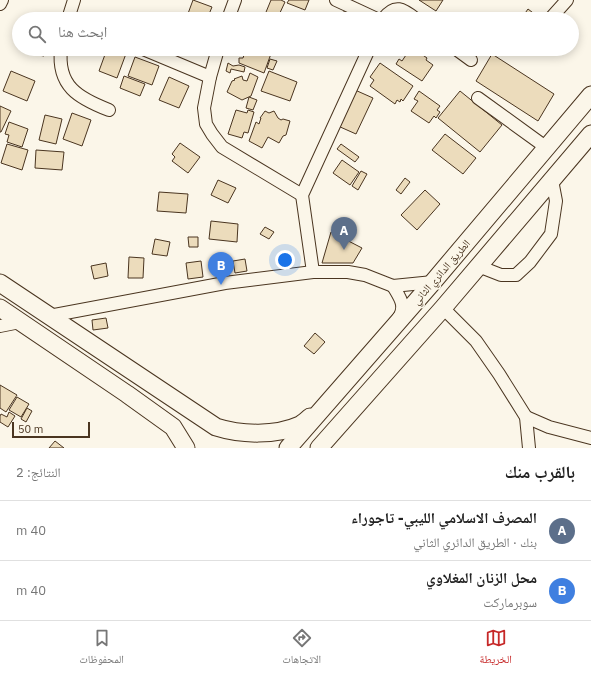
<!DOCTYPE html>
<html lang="ar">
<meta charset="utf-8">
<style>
body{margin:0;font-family:"IBM Plex Sans","Noto Naskh Arabic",sans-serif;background:#f2f2f2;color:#222;direction:rtl}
.scale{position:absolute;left:12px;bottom:10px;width:78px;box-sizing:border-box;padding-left:4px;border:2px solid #4a3520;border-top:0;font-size:11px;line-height:14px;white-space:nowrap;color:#4a3520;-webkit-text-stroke:3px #fbf6e9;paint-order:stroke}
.you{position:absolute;left:285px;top:260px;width:14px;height:14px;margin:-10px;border:3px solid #fff;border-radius:50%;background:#1a73e8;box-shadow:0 0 0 6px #1a73e833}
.badge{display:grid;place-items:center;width:26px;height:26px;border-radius:50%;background:#c62828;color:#fff;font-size:13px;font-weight:700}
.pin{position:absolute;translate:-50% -33px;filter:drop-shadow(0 1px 2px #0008)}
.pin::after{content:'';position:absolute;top:21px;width:14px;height:12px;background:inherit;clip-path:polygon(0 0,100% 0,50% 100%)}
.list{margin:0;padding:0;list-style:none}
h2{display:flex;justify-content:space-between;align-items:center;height:52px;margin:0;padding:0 16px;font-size:17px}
h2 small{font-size:13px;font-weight:400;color:#767676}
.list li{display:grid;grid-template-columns:26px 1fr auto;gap:12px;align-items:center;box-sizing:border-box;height:60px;padding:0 16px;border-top:1px solid #e0e0e0}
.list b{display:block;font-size:15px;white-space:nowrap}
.list p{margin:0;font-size:13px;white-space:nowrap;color:#767676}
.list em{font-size:13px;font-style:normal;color:#767676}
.icon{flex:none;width:22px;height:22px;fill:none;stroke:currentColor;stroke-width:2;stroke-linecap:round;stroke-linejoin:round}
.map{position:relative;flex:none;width:591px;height:448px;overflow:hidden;direction:ltr}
.search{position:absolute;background:#fff;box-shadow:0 2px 10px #0003;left:12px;right:12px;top:12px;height:44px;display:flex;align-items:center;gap:10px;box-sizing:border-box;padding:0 14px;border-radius:22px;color:#767676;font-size:15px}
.sheet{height:172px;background:#fff}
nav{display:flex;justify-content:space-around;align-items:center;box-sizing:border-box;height:56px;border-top:1px solid #e0e0e0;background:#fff;font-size:11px;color:#767676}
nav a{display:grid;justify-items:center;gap:2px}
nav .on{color:#c62828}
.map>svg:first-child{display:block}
</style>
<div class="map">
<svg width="591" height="448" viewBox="0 0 591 448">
<rect width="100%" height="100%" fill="#fbf6e9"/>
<!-- building -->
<g fill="#ecdcbc" stroke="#4a3520">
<path d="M193,0L212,7L207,19H186Z"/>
<path d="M271,0H281L285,2L278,17L282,19H267L264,17Z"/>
<path d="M289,0H309L305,10L287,3Z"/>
<path d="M419,0H443L436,11Z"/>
<path d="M346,8L352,12L348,19H340Z"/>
<path d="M528,9L541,19H521Z"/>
<path d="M35,49H46L44,56L33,54Z"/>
<path d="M107,49H122L127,51L117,78L99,71Z"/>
<path d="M246,49H266L272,51L264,73L239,63V58H243Z"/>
<path d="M410,49H414L427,58L426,60L433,65L422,81L396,64L399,59L402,61Z"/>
<path d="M492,54L554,94L538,121L476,81Z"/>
<path d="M135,57L159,66L152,85L128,76Z"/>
<path d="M270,59L277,61L273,70L267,68Z"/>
<path d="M228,63L233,66L239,65L245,67L244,72L231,69L230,73L226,71Z"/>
<path d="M380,63L413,86L403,101L401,99L400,102L397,100L395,104L370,86L374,80L370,77Z"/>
<path d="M11,71L35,81L27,101L3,91Z"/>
<path d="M269,71L297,82L290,101L261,91Z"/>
<path d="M250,73L258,77L251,96L242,100L227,92L232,81L235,80L234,79L242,76L243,80L247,81Z"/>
<path d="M124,76L145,84L140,96L120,88Z"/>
<path d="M169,77L189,86L179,108L159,100Z"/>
<path d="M355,90L373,98L356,134L338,126Z"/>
<path d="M419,91L440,106L437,110L440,112L436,118L434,116L429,123L411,111L418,101L414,99Z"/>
<path d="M460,91L502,125L480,152L438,118Z"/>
<path d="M249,97L257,100L253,110L246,108Z"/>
<path d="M0,106L11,111L1,132H0Z"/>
<path d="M236,110L247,113L248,110L254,112L248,133L244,132L242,138L228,134Z"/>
<path d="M265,111L269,113L274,111L278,118L281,120L283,119L290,121L286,135L283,136L279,143L268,137L262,148L249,141L256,122L259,124L261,118H260Z"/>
<path d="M72,113L91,120L82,146L63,139Z"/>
<path d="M45,115L62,119L56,144L39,140Z"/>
<path d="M9,122L28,129L22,147L7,142L9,135L5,134Z"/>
<path d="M445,134L476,158L463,174L432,150Z"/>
<path d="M180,143L200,157L188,173L172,161L175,157L172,154Z"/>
<path d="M7,144L28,150L22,170L1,163Z"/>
<path d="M341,144L359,157L355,162L337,149Z"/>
<path d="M36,150L64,152L62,170L35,168Z"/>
<path d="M342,160L359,172L350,185L333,173Z"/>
<path d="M361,171L367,174L358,190L352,186Z"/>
<path d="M405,178L410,182L401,194L396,190Z"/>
<path d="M218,180L236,188L228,203L211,195Z"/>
<path d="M425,190L440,204L417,230L401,215Z"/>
<path d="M159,192L188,194L186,213L157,211Z"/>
<path d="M211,221L238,224L237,242L209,239Z"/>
<path d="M265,227L274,232L269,239L260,234Z"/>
<path d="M331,232L362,248L353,263H322Z"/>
<path d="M188,237H198V247H189Z"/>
<path d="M155,239L170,242L167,256L152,254Z"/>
<path d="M129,257L144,258L143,278H128Z"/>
<path d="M245,259L247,271L235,273L233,261Z"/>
<path d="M201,261L203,277L188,279L186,263Z"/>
<path d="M106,263L108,276L94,279L91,266Z"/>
<path d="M106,318L108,328L93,330L92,320Z"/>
<path d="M315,333L325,342L314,354L304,346Z"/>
<path d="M0,385L17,395L6,412L0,408Z"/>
<path d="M17,397L29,404L21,417L9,410Z"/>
<path d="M27,408L32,411L26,422L21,419Z"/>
<path d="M9,412L15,416L8,427L0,422V416L1,414L7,417Z"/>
<path d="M55,441L64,448H49Z"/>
</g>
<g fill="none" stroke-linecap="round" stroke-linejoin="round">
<!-- minor casing -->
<g stroke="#4a3520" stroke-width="14">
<g id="minor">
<path d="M336,0L377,19"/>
<path d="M0,4L2,0"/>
<path d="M68,19L74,0"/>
<path d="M228,19L235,0"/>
<path d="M383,19C395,3 403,9 416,19"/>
<path d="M550,19L567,0"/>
<path d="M61,49C57,86 78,98 109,110"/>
<path d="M143,49L210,77"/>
<path d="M218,49L210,77L204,108L206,124L212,134L222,147L302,195"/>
<path d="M456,49L471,60"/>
<path d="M478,98L547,148"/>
<path d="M478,266L501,275H516L530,262L551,234L556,201L552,180"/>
<path d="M313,272L302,195L369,49"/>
<path d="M393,286C400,298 407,306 398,319"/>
<path d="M443,308L476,341L499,374L526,417L529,448"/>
<path d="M49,316L225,283L313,272H348L365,275L393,286L433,282"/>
<path d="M0,326L20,322"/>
<path d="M526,417L549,427L591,438"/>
</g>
</g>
<!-- highway casing -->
<g stroke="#4a3520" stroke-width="19">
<g id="highway">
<path d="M0,283L216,427C241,435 276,436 300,425C303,423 307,420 310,417"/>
<path d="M0,308L127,394L173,427L186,448"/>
<path d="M288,448L433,282L591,95"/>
<path d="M319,448L443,308L591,134"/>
</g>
</g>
<!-- minor -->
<use href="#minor" stroke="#fbf6e9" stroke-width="12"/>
<!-- highway -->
<use href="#highway" stroke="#fbf6e9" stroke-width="17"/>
</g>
<g text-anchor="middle" stroke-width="3" stroke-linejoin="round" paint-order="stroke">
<!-- street labels -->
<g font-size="11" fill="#4a3520" stroke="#fbf6e9">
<text transform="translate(441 272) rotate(-49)" y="4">الطريق الدائري الثاني</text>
</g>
</g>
</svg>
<div class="scale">50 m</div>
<div class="you"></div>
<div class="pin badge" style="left:344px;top:250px;background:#5c6f8a">A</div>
<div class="pin badge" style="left:221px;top:285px;background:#3f7fe0">B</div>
<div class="search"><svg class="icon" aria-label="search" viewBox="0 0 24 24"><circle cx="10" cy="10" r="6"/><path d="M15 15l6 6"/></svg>ابحث هنا</div>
</div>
<section class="sheet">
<h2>بالقرب منك<small>النتائج: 2</small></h2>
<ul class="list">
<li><span class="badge" style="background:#5c6f8a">A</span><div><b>المصرف الاسلامي الليبي- تاجوراء</b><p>بنك · الطريق الدائري الثاني</p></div><em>40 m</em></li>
<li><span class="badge" style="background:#3f7fe0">B</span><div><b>محل الزنان المغلاوي</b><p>سوبرماركت</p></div><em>40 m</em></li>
</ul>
</section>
<nav>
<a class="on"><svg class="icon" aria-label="map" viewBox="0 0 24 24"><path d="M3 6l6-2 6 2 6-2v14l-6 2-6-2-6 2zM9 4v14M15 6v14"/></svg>الخريطة</a>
<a><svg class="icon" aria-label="directions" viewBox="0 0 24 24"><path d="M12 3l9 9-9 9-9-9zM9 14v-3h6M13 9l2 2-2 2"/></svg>الاتجاهات</a>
<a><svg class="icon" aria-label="saved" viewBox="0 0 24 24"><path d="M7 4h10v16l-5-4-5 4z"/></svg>المحفوظات</a>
</nav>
